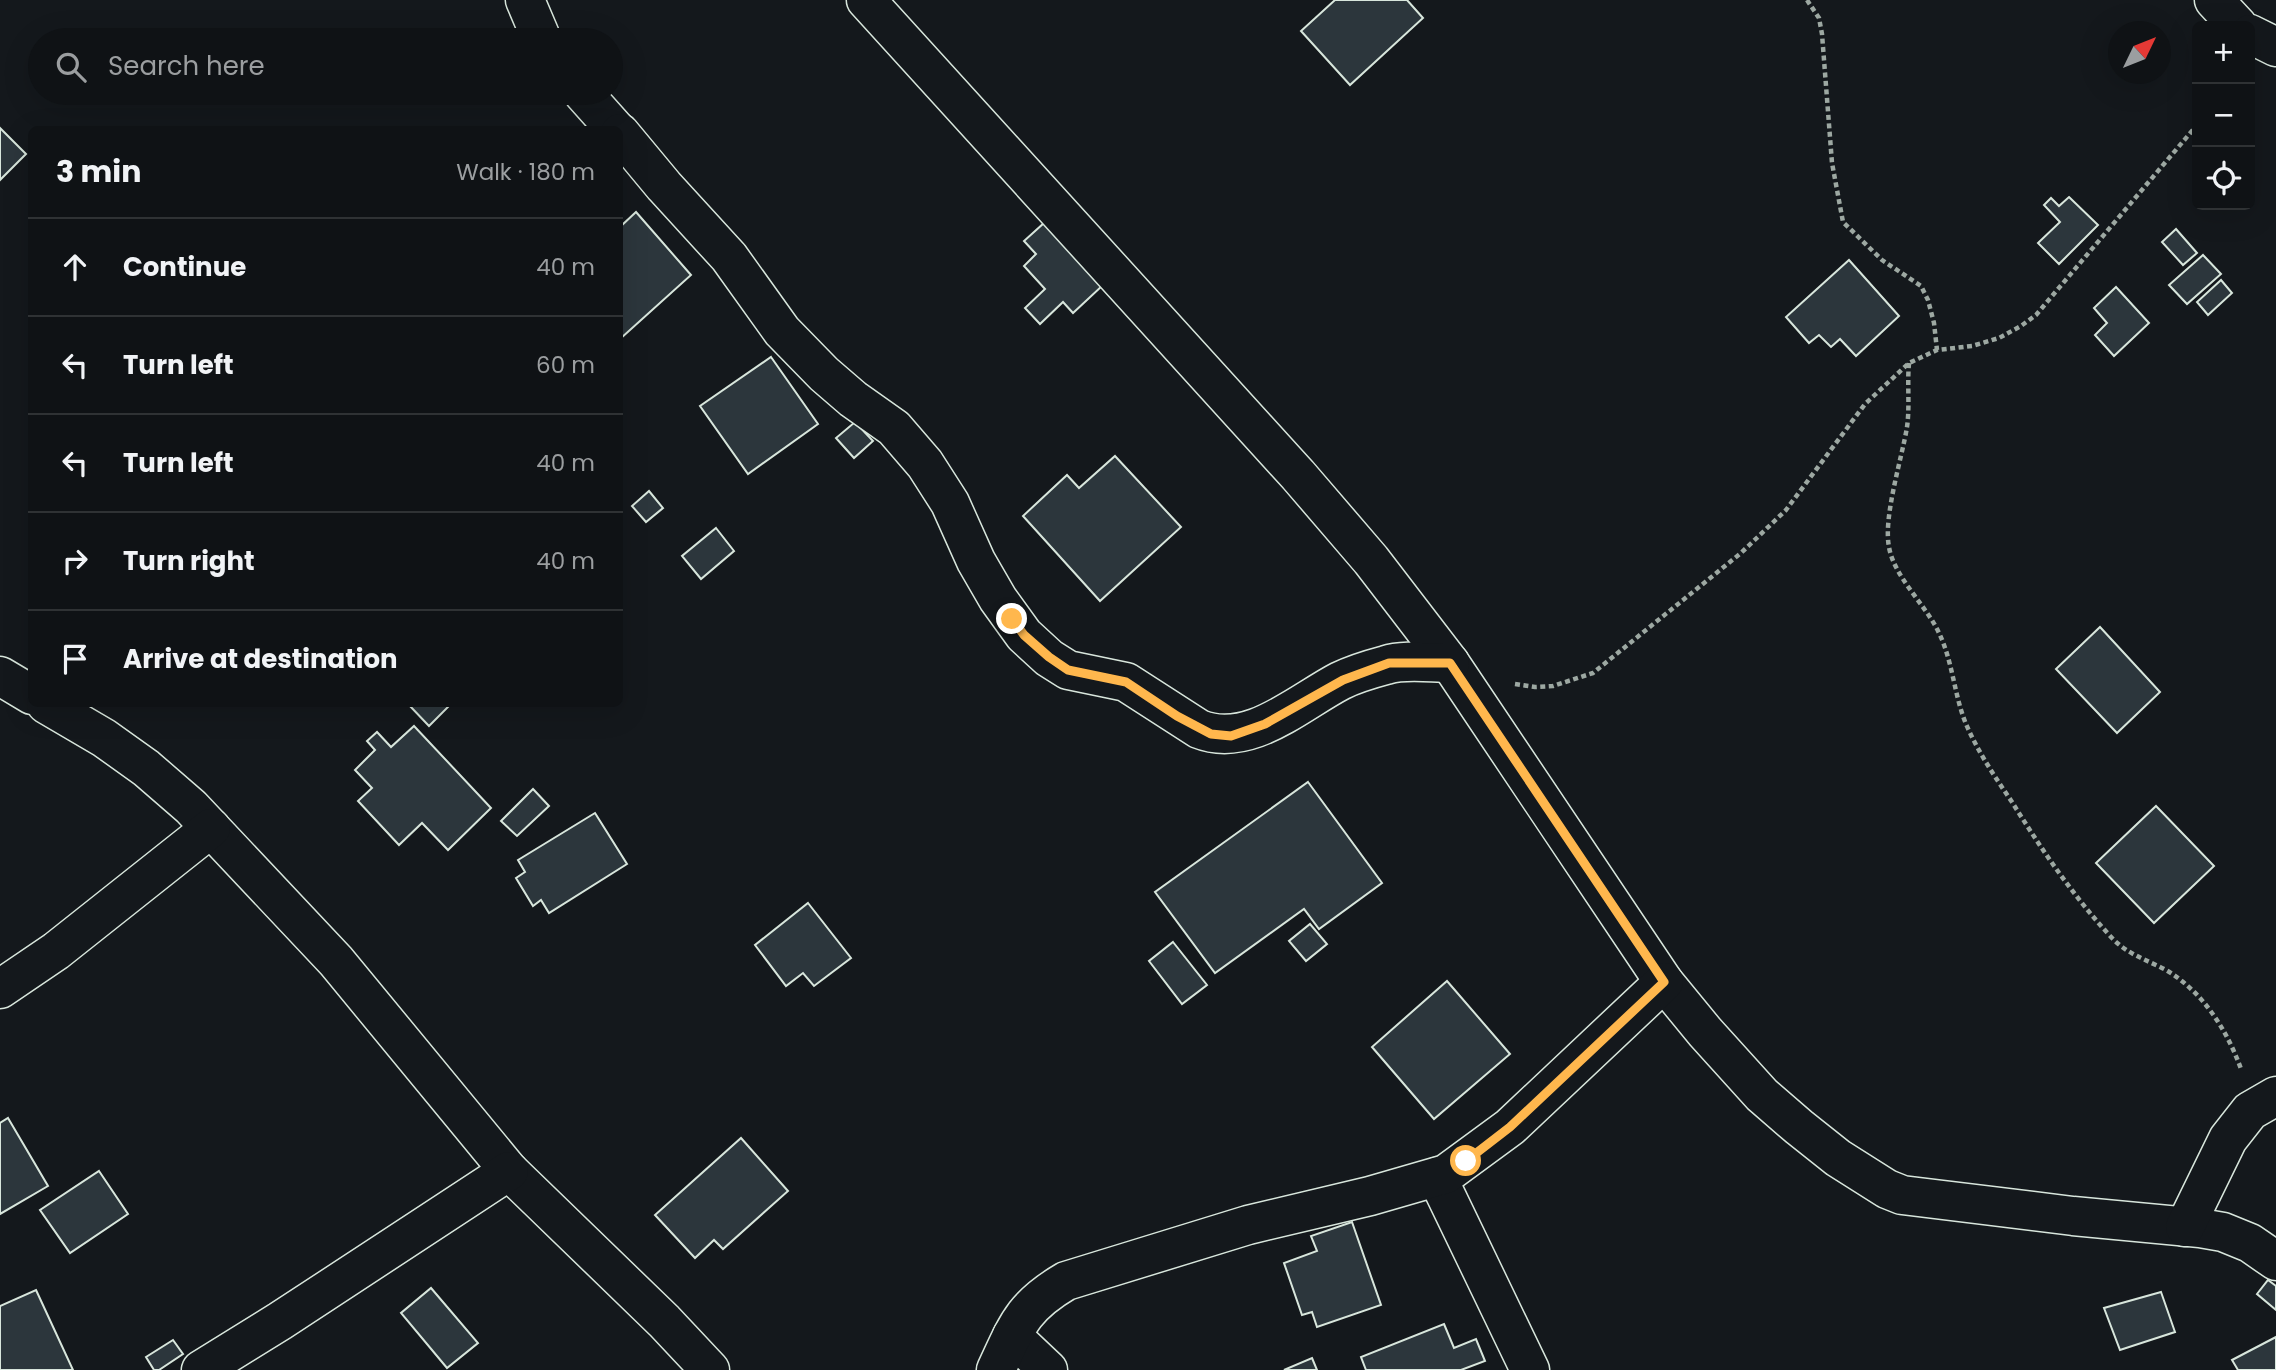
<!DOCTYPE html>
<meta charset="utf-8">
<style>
body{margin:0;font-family:Poppins,sans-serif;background:#181b1e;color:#f1f3f6}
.controls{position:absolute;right:21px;top:21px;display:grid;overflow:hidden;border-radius:10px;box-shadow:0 7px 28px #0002}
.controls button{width:63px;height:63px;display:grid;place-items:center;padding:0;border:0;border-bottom:2px solid #2f3234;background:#0f1215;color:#f1f3f6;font:35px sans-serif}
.compass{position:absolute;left:2108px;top:21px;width:63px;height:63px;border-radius:50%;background:#0f1215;box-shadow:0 7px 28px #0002;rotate:47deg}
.stop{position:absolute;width:21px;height:21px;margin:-16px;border:5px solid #ffb74d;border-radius:50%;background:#fff}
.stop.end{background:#ffb74d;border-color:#fff;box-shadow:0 2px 7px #0008}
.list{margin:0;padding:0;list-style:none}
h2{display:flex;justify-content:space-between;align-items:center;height:91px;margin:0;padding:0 28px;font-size:30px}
h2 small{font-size:23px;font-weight:400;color:#9b9ea0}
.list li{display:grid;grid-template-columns:46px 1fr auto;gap:21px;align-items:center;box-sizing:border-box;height:98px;padding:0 28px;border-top:2px solid #2f3234}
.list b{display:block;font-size:26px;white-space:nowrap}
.list em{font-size:23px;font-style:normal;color:#9b9ea0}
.icon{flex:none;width:38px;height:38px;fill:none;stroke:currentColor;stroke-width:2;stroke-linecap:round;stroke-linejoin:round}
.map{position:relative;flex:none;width:2276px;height:1370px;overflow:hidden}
.search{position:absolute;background:#0f1215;box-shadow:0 7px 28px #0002;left:28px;top:28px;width:595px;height:77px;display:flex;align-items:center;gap:18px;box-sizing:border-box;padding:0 24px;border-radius:38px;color:#9b9ea0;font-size:26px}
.panel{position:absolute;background:#0f1215;box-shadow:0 7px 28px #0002;left:28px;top:126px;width:595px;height:581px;border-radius:10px}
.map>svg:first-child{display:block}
</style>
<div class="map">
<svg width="2276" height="1370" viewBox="0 0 2276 1370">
<rect width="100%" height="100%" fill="#14181c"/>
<!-- building -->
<g fill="#2c363c" stroke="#d8e6dc" stroke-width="2">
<path d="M1335,0H1407L1423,18L1350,85L1301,31Z"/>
<path d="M0,128L26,154L0,180Z"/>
<path d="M2069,197L2098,225L2059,264L2038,243L2060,222L2044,205L2051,198L2059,206Z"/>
<path d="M636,212L691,275L620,339V227Z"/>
<path d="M1044,223L1102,286L1073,313L1063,302L1040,324L1025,308L1045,289L1024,266L1036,254L1024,241Z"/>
<path d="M2176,229L2197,253L2183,265L2162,242Z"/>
<path d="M2203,255L2221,274L2187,304L2169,285Z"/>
<path d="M1849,260L1899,316L1856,356L1840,339L1831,347L1819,335L1809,343L1786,317Z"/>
<path d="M2221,280L2232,293L2208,315L2197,302Z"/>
<path d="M2116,287L2149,323L2114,356L2095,335L2107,323L2094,308Z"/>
<path d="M771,357L818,424L748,474L700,406Z"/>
<path d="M855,422L873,441L854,458L836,438Z"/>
<path d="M1115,456L1181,527L1100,601L1023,516L1067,475L1079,488Z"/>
<path d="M649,491L663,508L646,522L632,506Z"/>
<path d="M716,528L734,551L701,579L682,556Z"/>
<path d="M2100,627L2160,692L2117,733L2056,669Z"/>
<path d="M408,704H446L449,706L429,726Z"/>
<path d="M414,726L491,808L448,850L422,823L399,845L358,801L372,788L355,770L375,750L367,741L377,732L391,747Z"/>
<path d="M1308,782L1382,883L1319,929L1304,909L1215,973L1155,892Z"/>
<path d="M533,789L549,806L517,836L501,821Z"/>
<path d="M2156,806L2214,866L2154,923L2096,863Z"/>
<path d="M595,813L627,864L549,913L541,900L533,906L516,878L525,872L518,860Z"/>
<path d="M808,903L851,958L814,986L803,973L786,986L755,945Z"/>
<path d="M1310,924L1327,944L1306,961L1289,941Z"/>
<path d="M1173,942L1207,985L1182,1004L1149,961Z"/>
<path d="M1447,981L1510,1054L1434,1119L1372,1047Z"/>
<path d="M8,1118L48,1186L0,1214V1123Z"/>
<path d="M741,1138L788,1191L723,1249L714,1240L695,1258L655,1215Z"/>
<path d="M99,1171L128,1214L70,1253L40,1210Z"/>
<path d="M1352,1222L1381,1305L1317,1327L1312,1312L1302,1315L1284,1263L1317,1251L1311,1236Z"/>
<path d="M2268,1280L2276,1286V1310L2257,1294Z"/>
<path d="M431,1288L478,1343L447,1368L401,1313Z"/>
<path d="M36,1290L73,1370H0V1306Z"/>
<path d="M2161,1292L2175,1332L2120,1350L2104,1308Z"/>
<path d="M1444,1324L1454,1348L1476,1339L1485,1361L1461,1370H1366L1361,1357Z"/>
<path d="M2276,1337V1370H2238L2232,1360Z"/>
<path d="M173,1340L183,1354L159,1370H154L146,1357Z"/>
<path d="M1312,1358L1317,1370H1284Z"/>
</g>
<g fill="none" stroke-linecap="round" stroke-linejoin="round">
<!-- street casing -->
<g stroke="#d8e6dc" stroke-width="41">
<g id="street">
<path d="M525,0L542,40"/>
<path d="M866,0L1298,475L1371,560L1450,663L1664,982L1705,1032L1762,1095L1799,1127L1838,1158L1887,1189L1902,1195L2073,1216L2200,1228L2223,1232L2250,1243L2276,1261"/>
<path d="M2214,0L2238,26"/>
<path d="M2250,34L2276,47"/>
<path d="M583,93L616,130"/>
<path d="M620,133L664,186L729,257L782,331L824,374L853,399L894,428L925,464L950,503L976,561L998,599L1024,635L1049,658L1068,670L1126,682L1199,729C1249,749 1298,703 1340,681C1354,674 1371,669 1386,665C1404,659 1430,663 1450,663"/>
<path d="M0,676L32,695"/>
<path d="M46,704L104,738L146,768L191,807L336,961L509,1171L664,1321L710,1370"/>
<path d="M0,989L56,951L211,828"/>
<path d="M1437,1177L1530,1370"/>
<path d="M2185,1227L2228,1139L2250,1111L2276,1096"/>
<path d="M1012,1336L1048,1370"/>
<path d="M201,1370L280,1321L509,1171"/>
<path d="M996,1370C1017,1325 1022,1307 1066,1281L1248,1225L1370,1196L1446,1174L1510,1127L1664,982"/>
</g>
</g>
<!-- path -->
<g stroke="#9da8a2" stroke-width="4.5" stroke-dasharray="5 3.5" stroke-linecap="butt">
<path d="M1807,0L1819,18L1822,34L1832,163L1843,222L1882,260L1921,286L1928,300L1934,323L1937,350"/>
<path d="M1909,363C1907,385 1910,406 1907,427C1902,458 1883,517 1889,547C1894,577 1926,605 1939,633C1953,662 1954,695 1966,724C1978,752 1995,777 2012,802C2042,850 2073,896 2112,938C2127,954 2147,960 2166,970C2203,992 2227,1030 2241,1069"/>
<path d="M1515,684L1535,687L1553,686L1593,673L1741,553L1786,510L1865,404L1909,363L1937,350L1972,346L1999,338L2021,326L2036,315L2197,125"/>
</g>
<!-- street -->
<use href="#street" stroke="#14181c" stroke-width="38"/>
</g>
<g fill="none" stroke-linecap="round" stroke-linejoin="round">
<!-- route -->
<path stroke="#ffb74d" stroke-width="9" d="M1012,619L1024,635L1049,657L1068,670L1126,682L1177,716L1211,734L1231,736L1265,724L1343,680L1389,663H1450L1664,982L1510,1127L1466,1161"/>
</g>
</svg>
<div class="controls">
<button>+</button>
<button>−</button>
<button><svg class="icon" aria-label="locate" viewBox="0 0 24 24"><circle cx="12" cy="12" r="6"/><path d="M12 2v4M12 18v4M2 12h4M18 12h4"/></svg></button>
</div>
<svg class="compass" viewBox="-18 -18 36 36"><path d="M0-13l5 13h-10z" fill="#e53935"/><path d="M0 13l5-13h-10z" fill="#9b9ea0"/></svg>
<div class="stop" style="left:1466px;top:1161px"></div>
<div class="stop end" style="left:1012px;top:619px"></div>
<div class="search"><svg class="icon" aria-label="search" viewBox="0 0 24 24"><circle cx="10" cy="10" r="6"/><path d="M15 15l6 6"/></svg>Search here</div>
<section class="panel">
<h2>3 min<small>Walk · 180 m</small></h2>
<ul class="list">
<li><svg class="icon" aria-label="ahead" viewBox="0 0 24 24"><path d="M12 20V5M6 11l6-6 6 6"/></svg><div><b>Continue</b></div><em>40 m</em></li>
<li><svg class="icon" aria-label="left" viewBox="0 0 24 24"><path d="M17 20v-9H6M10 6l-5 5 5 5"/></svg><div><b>Turn left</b></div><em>60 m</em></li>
<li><svg class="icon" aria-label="left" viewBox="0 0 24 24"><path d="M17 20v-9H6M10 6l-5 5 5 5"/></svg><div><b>Turn left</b></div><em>40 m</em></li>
<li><svg class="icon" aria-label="right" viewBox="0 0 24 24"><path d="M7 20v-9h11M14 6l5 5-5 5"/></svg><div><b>Turn right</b></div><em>40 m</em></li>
<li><svg class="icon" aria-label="arrive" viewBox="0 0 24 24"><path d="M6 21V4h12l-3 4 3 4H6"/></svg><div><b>Arrive at destination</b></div></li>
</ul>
</section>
</div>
